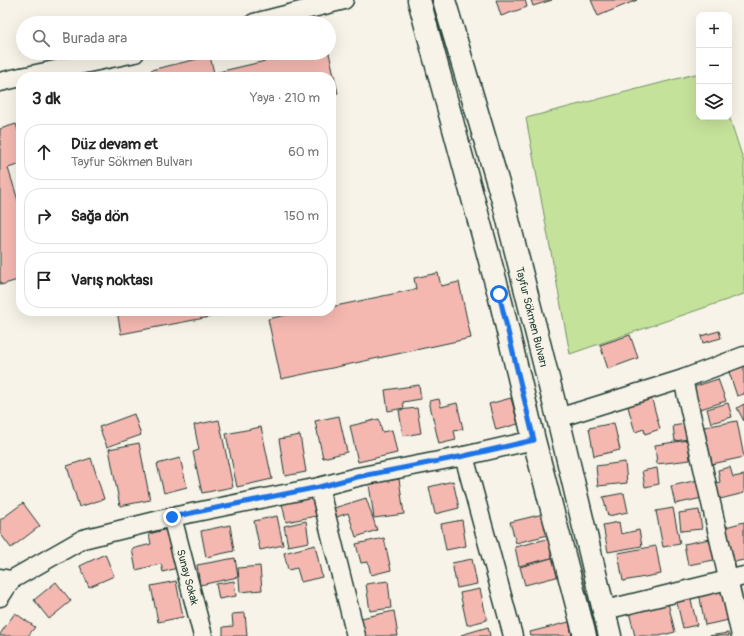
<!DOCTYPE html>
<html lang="tr">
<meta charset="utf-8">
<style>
body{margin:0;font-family:Pangolin,sans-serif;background:#f2f2f2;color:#222}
.controls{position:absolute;right:12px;top:12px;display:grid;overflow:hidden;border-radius:8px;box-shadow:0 4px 16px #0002}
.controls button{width:36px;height:36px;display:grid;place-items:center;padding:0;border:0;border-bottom:1px solid #e0e0e0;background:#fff;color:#222;font:20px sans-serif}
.stop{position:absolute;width:12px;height:12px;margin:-9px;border:3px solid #1a73e8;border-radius:50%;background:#fff}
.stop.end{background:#1a73e8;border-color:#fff;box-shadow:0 1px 4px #0008}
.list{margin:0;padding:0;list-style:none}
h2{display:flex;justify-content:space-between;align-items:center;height:52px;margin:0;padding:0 16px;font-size:17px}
h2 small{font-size:13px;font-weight:400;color:#767676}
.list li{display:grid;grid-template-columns:26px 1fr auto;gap:12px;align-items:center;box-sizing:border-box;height:56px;margin:0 8px 8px;padding:0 8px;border:1px solid #e0e0e0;border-radius:16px}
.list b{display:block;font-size:15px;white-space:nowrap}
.list p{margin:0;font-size:13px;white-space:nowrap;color:#767676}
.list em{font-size:13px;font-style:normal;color:#767676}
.icon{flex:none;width:22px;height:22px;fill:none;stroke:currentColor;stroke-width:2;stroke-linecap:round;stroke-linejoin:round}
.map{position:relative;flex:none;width:744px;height:636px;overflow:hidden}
.search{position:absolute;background:#fff;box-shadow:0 4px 16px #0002;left:16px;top:16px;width:320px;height:44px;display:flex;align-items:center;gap:10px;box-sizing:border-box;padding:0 14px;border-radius:22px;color:#767676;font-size:15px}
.panel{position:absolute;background:#fff;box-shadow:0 4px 16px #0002;left:16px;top:72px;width:320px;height:244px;border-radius:16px}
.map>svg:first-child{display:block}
</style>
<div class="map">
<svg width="744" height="636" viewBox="0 0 744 636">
<rect width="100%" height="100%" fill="#f7f3e8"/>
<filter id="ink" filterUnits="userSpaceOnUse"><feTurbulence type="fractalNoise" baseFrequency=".025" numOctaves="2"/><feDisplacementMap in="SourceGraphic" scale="8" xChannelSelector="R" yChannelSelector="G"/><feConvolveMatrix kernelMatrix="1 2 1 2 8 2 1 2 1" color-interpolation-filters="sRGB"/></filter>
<g filter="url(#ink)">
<!-- green -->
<path fill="#c5e29a" stroke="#729067" d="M699,73V117H729V116L744,162V294L570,354L526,118Z"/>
<!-- building -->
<g fill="#f4b8b1" stroke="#1f3d34">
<path d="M496,0H525L527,7L501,16Z"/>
<path d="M531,0H552L533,6Z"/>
<path d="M591,0H637L598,16Z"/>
<path d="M300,53H329L338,93L331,95V77H153L151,70L210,56L214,73Z"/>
<path d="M16,124L21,139V164L8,168L21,210V279L1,285L0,280V129Z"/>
<path d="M438,273L441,286L459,282L471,338L281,379L268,319L290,314L289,311H331V307L416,289L414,278Z"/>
<path d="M117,311H241L121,334Z"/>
<path d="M719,331L721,338L703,343L701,336Z"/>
<path d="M630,335L638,358L608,369L600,345Z"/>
<path d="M744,363V394L737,396L728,369Z"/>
<path d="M718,379L726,401L697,410L690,388Z"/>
<path d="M419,385L421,399L403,402L404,408L388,411L385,390Z"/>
<path d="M651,396L660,429L645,434L644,429L635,432L627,403Z"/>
<path d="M511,398L518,424L496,430L489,404Z"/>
<path d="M439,399L441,407L457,403L463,429L454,431L456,440L439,444L429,401Z"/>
<path d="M728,403L732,417L711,423L707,409Z"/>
<path d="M744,404V421L737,408Z"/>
<path d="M417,408L421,433L403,436L399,410Z"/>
<path d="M134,414L141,435L107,447L99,427Z"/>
<path d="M339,416L347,452L323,458L315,421Z"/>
<path d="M379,419L382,432L392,430L397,453L358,462L350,426Z"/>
<path d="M219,420L233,487L202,493L193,452L199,450L194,425Z"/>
<path d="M737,421L744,457L712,464L704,427Z"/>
<path d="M614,423L620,450L594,456L589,428Z"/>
<path d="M685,424L688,439L675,441L673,426Z"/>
<path d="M261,427L272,479L237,487L226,434Z"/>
<path d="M300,435L306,472L285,476L279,439Z"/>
<path d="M688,440L690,460L657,464L655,445Z"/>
<path d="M139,443L150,500L120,506L109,449Z"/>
<path d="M91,458L104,499L79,507L67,466Z"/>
<path d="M180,458L187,487L164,493L157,464Z"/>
<path d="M625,462L627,483L598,486L596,466Z"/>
<path d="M730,467L733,477L744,475V493L716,500L712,484L720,482L718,470Z"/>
<path d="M657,468L659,484L645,487L642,471Z"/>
<path d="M399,479L404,514L374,518L369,484Z"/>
<path d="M698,480L702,498L675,504L671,486Z"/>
<path d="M453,481L459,508L435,514L429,487Z"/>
<path d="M624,493L628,512L608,516L603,497Z"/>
<path d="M312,496L316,516L286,522L282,503Z"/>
<path d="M366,498L377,530L356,537L348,513L337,517L334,508Z"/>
<path d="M23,503L40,526L11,548L0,533V520Z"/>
<path d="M673,508L680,544L663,547L656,511Z"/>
<path d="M699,510L702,529L681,531L679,513Z"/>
<path d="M543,514L548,535L516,543L510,522Z"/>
<path d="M277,516L283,545L260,550L254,521Z"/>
<path d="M462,520L466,546L446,550L441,524Z"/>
<path d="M306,521L309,542L288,546L284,526Z"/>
<path d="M619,522L621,534L639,530L642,546L608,552L603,525Z"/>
<path d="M744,522V560L734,562L726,527Z"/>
<path d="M230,525L234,551L206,557L201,531Z"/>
<path d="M168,529L177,568L163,572L161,564L136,570L132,549L151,544L149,534Z"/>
<path d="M384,538L391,570L371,575L368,562L361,563L356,544Z"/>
<path d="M551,538L555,557L519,566L515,547Z"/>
<path d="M710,539L714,560L688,565L684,544Z"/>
<path d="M315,545L322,577L301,582L297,568L288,570L284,553Z"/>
<path d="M656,546L661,574L623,581L618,553Z"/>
<path d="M105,554L114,576L89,587L80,566Z"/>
<path d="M555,557L560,576L525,585L520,567Z"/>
<path d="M235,558L238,577L200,585L197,565Z"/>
<path d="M472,559L477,584L457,588L452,563Z"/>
<path d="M260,566L262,590L240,592L238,568Z"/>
<path d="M176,581L183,617L158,622L151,586Z"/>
<path d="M234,581L236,596L219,599L216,584Z"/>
<path d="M388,581L391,608L370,611L366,584Z"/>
<path d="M56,582L71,601L49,619L34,600Z"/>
<path d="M723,588L729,620L705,625L699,593Z"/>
<path d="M480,589L487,620L467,625L460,593Z"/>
<path d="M690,596L697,625L683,628L676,599Z"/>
<path d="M668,603L675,632L659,636H635L629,612Z"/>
<path d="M394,611L398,636H365L361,618Z"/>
<path d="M15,613L35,627L28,636H0V634Z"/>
<path d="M245,613L247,636H223V627L233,626L232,614Z"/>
<path d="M569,622L572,636H531L530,632Z"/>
<path d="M488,627L490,636H462L461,635Z"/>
<path d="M728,633L729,636H709Z"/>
</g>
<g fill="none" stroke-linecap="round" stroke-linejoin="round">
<!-- minor casing -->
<g stroke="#1f3d34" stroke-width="21">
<g id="minor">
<path d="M254,23L344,0"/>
<path d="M22,77L135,53"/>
<path d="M0,82L21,77"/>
<path d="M683,379L741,636"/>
<path d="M558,418L683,379L744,356"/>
<path d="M464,456L513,636"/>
<path d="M319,487L356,636"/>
<path d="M172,517L203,636"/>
<path d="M0,578L11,580L83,539L172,517L319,487L357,477L464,456L534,440"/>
<path d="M0,597L11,580"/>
<path d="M605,610L744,576"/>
</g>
</g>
<!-- secondary casing -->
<g stroke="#1f3d34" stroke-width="25">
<g id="secondary">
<path d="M419,0L499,294L534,440L585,636"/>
<path d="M444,0L504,204L558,418L610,636"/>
</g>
</g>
<!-- minor -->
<use href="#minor" stroke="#f7f3e8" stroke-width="18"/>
<!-- secondary -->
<use href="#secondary" stroke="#f7f3e8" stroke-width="22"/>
</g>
</g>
<g fill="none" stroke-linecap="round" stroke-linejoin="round" filter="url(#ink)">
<!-- route -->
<path stroke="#1a73e8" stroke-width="5" d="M172,517L319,487L357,477L464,456L534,440L499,294"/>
</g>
<g text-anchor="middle" stroke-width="3" stroke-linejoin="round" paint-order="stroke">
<!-- street labels -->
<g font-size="11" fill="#1f3d34" stroke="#f7f3e8">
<text transform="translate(532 317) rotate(76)" y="4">Tayfur Sökmen Bulvarı</text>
<text transform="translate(188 577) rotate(75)" y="4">Sunay Sokak</text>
</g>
</g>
</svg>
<div class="controls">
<button>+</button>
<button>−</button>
<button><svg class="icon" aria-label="layers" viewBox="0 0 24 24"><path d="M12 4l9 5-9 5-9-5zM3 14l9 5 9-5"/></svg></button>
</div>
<div class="stop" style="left:499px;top:294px"></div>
<div class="stop end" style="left:172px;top:517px"></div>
<div class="search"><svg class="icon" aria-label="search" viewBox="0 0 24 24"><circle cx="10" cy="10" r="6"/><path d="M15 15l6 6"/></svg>Burada ara</div>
<section class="panel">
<h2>3 dk<small>Yaya · 210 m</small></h2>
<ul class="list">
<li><svg class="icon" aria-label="ahead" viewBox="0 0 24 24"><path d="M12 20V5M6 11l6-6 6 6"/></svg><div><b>Düz devam et</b><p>Tayfur Sökmen Bulvarı</p></div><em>60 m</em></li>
<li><svg class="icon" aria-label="right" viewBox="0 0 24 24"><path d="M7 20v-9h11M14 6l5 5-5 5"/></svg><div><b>Sağa dön</b></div><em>150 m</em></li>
<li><svg class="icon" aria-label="arrive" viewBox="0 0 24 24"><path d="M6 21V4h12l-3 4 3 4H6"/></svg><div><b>Varış noktası</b></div></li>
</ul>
</section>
</div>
